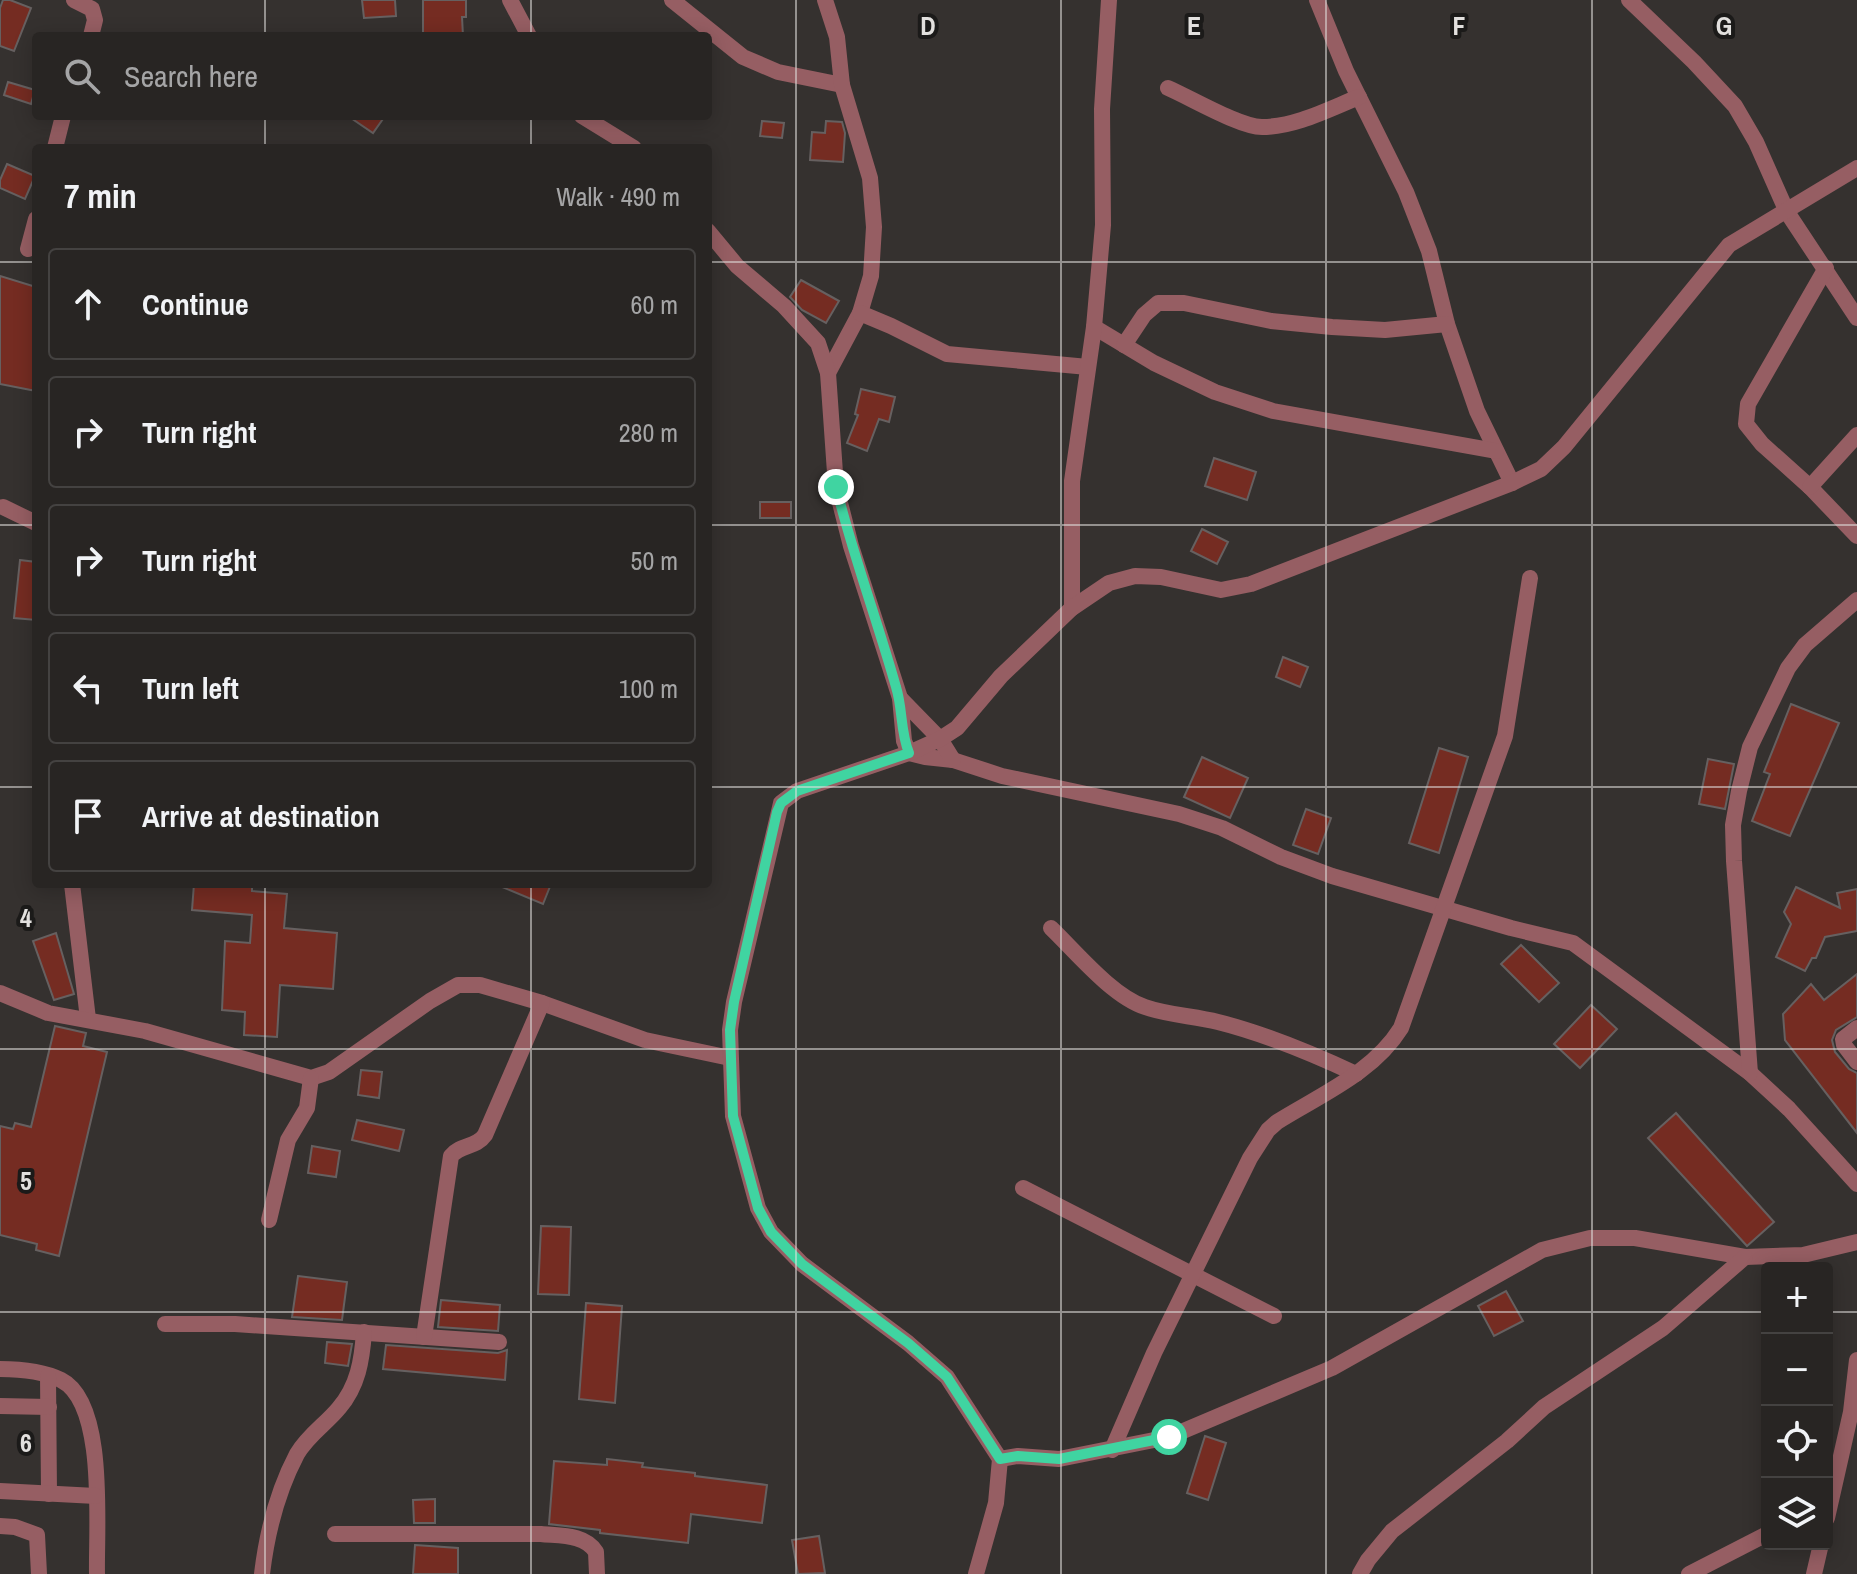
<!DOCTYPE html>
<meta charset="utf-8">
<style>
body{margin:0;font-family:"Archivo Narrow",sans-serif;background:#343130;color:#f1f3f6}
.controls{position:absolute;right:24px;bottom:24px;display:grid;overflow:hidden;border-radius:8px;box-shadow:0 4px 20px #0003}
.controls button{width:72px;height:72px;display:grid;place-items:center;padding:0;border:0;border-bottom:2px solid #444241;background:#282523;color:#f1f3f6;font:40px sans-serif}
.stop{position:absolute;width:24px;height:24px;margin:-18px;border:6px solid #40d4a1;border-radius:50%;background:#fff}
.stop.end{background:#40d4a1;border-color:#fff;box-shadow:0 2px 8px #0008}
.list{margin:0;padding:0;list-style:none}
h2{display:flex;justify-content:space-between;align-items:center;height:104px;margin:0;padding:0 32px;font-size:34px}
h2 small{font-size:26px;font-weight:400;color:#a5a5a6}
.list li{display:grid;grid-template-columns:52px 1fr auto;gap:24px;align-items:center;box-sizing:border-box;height:112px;margin:0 16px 16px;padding:0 16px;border:2px solid #444241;border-radius:8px}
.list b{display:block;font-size:30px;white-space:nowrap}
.list em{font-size:26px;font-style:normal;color:#a5a5a6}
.icon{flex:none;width:44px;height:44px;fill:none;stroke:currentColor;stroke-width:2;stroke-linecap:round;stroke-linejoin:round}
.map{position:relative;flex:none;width:1857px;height:1574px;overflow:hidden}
.search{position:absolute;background:#282523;box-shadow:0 4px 20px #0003;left:32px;top:32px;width:680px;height:88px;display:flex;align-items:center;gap:20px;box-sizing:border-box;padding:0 28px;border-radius:8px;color:#a5a5a6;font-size:30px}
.panel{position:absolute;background:#282523;box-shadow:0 4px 20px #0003;left:32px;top:144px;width:680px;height:744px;border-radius:8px}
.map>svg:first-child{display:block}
</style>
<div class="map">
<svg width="1857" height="1574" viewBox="0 0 1857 1574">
<rect width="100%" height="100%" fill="#35312f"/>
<!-- building -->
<g fill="#752c22" stroke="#666060" stroke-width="2">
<path d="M3,0H10L31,8L14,51L0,46V8Z"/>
<path d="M362,0H395L396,16L364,18Z"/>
<path d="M423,0H466V17H462L463,36H423Z"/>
<path d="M8,82L35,90L31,104L4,95Z"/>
<path d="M348,116H385L373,133Z"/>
<path d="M762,121L784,123L782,138L760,136Z"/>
<path d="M826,121L842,122L845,133L843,162L810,160L812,132L825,133Z"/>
<path d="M7,164L35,176L25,199L0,188V180Z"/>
<path d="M0,276L36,287V391L0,384Z"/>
<path d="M801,280L839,301L826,323L802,310L790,297Z"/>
<path d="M861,389L895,397L889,422L879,419L867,451L847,443L858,415L855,414Z"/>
<path d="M1214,458L1256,472L1247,500L1205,486Z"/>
<rect x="760" y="502" width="31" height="16"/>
<path d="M1202,529L1228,542L1217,564L1191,551Z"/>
<path d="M20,560L36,562V620L14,618Z"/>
<path d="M1283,657L1308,667L1300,687L1276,677Z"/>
<path d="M1791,704L1839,723L1790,836L1752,821L1770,774L1764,772Z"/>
<path d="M1439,748L1468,757L1439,853L1409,843Z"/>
<path d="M1202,757L1248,778L1230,818L1184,797Z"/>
<path d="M1708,759L1734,764L1725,809L1699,804Z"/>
<path d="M1306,809L1331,818L1318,854L1293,845Z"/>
<path d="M194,884H252V891L287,894L284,928L337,933L333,989L280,985L277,1037L244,1035L245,1012L222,1010L225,941L250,943L252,915L192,910Z"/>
<path d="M495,884H551L543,904Z"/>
<path d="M1796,887L1840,908L1837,893L1857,889V931L1825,937L1816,958H1812L1805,971L1776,957L1791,924L1784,912Z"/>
<path d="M56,933L74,994L54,1000L33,941Z"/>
<path d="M1521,945L1559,983L1539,1002L1501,964Z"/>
<path d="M1857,974V1017L1836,1030L1832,1040L1835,1052L1849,1069L1857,1073V1133L1785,1040L1783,1014L1811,984L1824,1000Z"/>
<path d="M1591,1005L1617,1029L1580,1068L1554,1044Z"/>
<path d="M55,1026L86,1033L83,1046L107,1052L59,1256L36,1250L37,1244L0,1235V1126L13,1129L15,1123L31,1127Z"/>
<path d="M361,1070L382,1072L379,1098L358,1095Z"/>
<path d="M1676,1113L1774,1222L1747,1246L1648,1138Z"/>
<path d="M357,1120L404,1130L399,1151L352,1140Z"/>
<path d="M312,1146L340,1151L336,1177L308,1173Z"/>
<path d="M541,1226L571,1227L569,1295L538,1294Z"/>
<path d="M298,1276L347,1282L342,1320L292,1317Z"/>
<path d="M1506,1291L1523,1321L1494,1336L1478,1306Z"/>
<path d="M441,1300L500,1305L498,1331L438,1327Z"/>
<path d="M586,1303L622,1306L615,1403L579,1399Z"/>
<path d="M327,1342L352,1344L348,1366L325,1363Z"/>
<path d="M386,1345L498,1353L507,1350L505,1380L383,1369Z"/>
<path d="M1205,1436L1226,1443L1208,1500L1187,1493Z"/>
<path d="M607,1459L643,1463L642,1467L695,1473V1476L767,1485L762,1523L691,1514L688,1543L600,1533V1530L549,1524L554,1461L607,1465Z"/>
<path d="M435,1499V1523H414L413,1500Z"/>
<path d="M819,1536L825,1573L798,1574L792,1540Z"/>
<path d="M415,1545L458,1548V1574H413Z"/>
</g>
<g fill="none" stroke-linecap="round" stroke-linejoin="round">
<!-- minor -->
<g stroke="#965e63" stroke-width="16">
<path d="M74,0L92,9L95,20L91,36"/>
<path d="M510,0L529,36"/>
<path d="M672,0L743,57L778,72L842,85"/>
<path d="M825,0L837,37L842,85L870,178L874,227L871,276L860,313L828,373"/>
<path d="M1317,0L1346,71L1406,192L1429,251L1447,324L1477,411L1512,483"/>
<path d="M1629,0L1694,62L1735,106L1756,142L1787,212L1857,318"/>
<path d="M1168,88C1191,98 1240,127 1262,127C1295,127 1329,109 1359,97"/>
<path d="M582,116L634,148"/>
<path d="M55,148L63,116"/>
<path d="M708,231L737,266L784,306L818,343L828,373L836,487L851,546L900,698L904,741L909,753L925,757L953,760L1002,776L1179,814L1222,828L1281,857L1332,876L1511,928L1573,943L1750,1073L1789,1109L1857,1184"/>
<path d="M28,249L36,219"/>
<path d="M1826,268L1748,404L1746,424L1762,444L1810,487L1857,536"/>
<path d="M860,313L891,326L947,354L1088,367"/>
<path d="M1094,327L1154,363L1215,392L1273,411L1496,451"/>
<path d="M1124,345L1144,315L1158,303H1184L1271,321L1332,327L1385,330L1447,324"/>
<path d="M1810,487L1857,435"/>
<path d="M3,507L36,523"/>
<path d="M1072,608V481L1094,327L1103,225L1102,109L1109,0"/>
<path d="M900,698L940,739L953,760"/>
<path d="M72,884L88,1019"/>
<path d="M1051,928C1077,953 1112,996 1145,1007C1168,1015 1194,1016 1218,1022C1266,1034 1311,1053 1356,1074"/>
<path d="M0,993L48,1013L145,1031L311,1078L329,1072L430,1001L458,985H480L542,1003L645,1040L730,1058"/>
<path d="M1857,1028L1843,1039L1844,1045L1857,1062"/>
<path d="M1750,1073L1734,861L1733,825L1739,791L1750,747L1788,668L1805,645L1857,600"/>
<path d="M1023,1188L1274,1316"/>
<path d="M269,1220L288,1140L307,1108L311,1078"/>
<path d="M165,1324H235L499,1342"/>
<path d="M424,1337L451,1156C461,1144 476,1148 485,1135L542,1003"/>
<path d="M0,1369C19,1369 43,1371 61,1380C107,1403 96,1528 97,1574"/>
<path d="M48,1376L49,1494"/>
<path d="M0,1406L49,1407"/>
<path d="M1112,1450L1154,1353L1250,1158L1268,1130L1277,1122C1320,1095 1373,1073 1401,1028L1505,736L1530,578"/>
<path d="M1000,1459L1018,1456L1059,1459L1169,1437L1332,1368L1542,1250L1590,1238H1635L1745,1257L1803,1255L1857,1242"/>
<path d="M0,1491L96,1496"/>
<path d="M1827,1518L1851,1412L1857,1360"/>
<path d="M0,1526L15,1527L37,1535L39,1574"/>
<path d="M335,1534H541C560,1536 585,1534 596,1552L597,1574"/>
<path d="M262,1574C267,1532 277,1492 297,1454C308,1435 326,1424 339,1408C358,1386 362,1360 364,1332"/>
<path d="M1360,1574L1368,1560L1392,1531L1507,1441L1544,1407L1663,1328L1745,1257"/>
<path d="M1689,1574L1767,1534"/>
<path d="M1814,1574L1821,1544"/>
</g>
<!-- tertiary -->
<path stroke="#965e63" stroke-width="16" d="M976,1574L996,1503L1000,1459L947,1377L908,1343L802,1264L771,1232L758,1208L733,1116L730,1030L734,1002L781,803L797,791L909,753L940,739L957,728L1001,676L1072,608L1109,583L1135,576L1161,577L1221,590L1251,584L1512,483L1541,469L1564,447L1729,245L1857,168"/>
</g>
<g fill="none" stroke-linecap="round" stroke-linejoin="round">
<!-- route -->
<path stroke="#40d4a1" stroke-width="10" d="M836,487C853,555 877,620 896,687C903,709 900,731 909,753L797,791L781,803L777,812L734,1002L730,1030L733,1116L758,1208L771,1232L802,1264L908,1343L947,1377L1000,1459L1018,1456L1059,1459L1169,1437"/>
</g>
<!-- grid -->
<path fill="none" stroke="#e2e0de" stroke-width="2" stroke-opacity="0.55" d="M265,0V36M531,0V36M796,0V1574M1061,0V1574M1326,0V1574M1592,0V1574M265,116V148M531,116V148M0,262H36M708,262H1857M0,525H36M708,525H1857M0,787H36M708,787H1857M265,884V1574M531,884V1574M0,1049H1857M0,1312H1767M1827,1312H1857"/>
<g font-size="26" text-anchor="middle" font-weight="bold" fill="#e2e0de" stroke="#1b1a19" stroke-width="8" stroke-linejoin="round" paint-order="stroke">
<text x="928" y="35">D</text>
<text x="1194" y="35">E</text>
<text x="1459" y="35">F</text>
<text x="1724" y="35">G</text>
<text x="26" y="927">4</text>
<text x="26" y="1190">5</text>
<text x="26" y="1452">6</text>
</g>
</svg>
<div class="controls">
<button>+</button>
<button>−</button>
<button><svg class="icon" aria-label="locate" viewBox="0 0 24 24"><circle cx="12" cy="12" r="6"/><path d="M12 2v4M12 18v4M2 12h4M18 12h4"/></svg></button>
<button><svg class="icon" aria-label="layers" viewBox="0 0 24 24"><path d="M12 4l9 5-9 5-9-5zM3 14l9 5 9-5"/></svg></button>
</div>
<div class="stop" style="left:1169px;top:1437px"></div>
<div class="stop end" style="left:836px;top:487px"></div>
<div class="search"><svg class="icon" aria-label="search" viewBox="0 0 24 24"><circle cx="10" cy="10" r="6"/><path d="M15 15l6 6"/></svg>Search here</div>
<section class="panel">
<h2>7 min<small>Walk · 490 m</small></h2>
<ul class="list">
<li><svg class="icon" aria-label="ahead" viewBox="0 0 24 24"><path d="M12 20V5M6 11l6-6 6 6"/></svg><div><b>Continue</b></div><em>60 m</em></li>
<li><svg class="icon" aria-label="right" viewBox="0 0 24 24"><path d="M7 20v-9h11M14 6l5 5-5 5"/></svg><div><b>Turn right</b></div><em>280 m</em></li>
<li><svg class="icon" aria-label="right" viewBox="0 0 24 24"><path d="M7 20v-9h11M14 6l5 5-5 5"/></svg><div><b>Turn right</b></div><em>50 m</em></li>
<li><svg class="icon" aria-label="left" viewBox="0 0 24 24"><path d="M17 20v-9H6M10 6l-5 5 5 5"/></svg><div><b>Turn left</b></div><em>100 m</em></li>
<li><svg class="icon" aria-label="arrive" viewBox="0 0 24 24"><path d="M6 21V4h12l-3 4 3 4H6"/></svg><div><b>Arrive at destination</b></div></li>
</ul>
</section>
</div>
